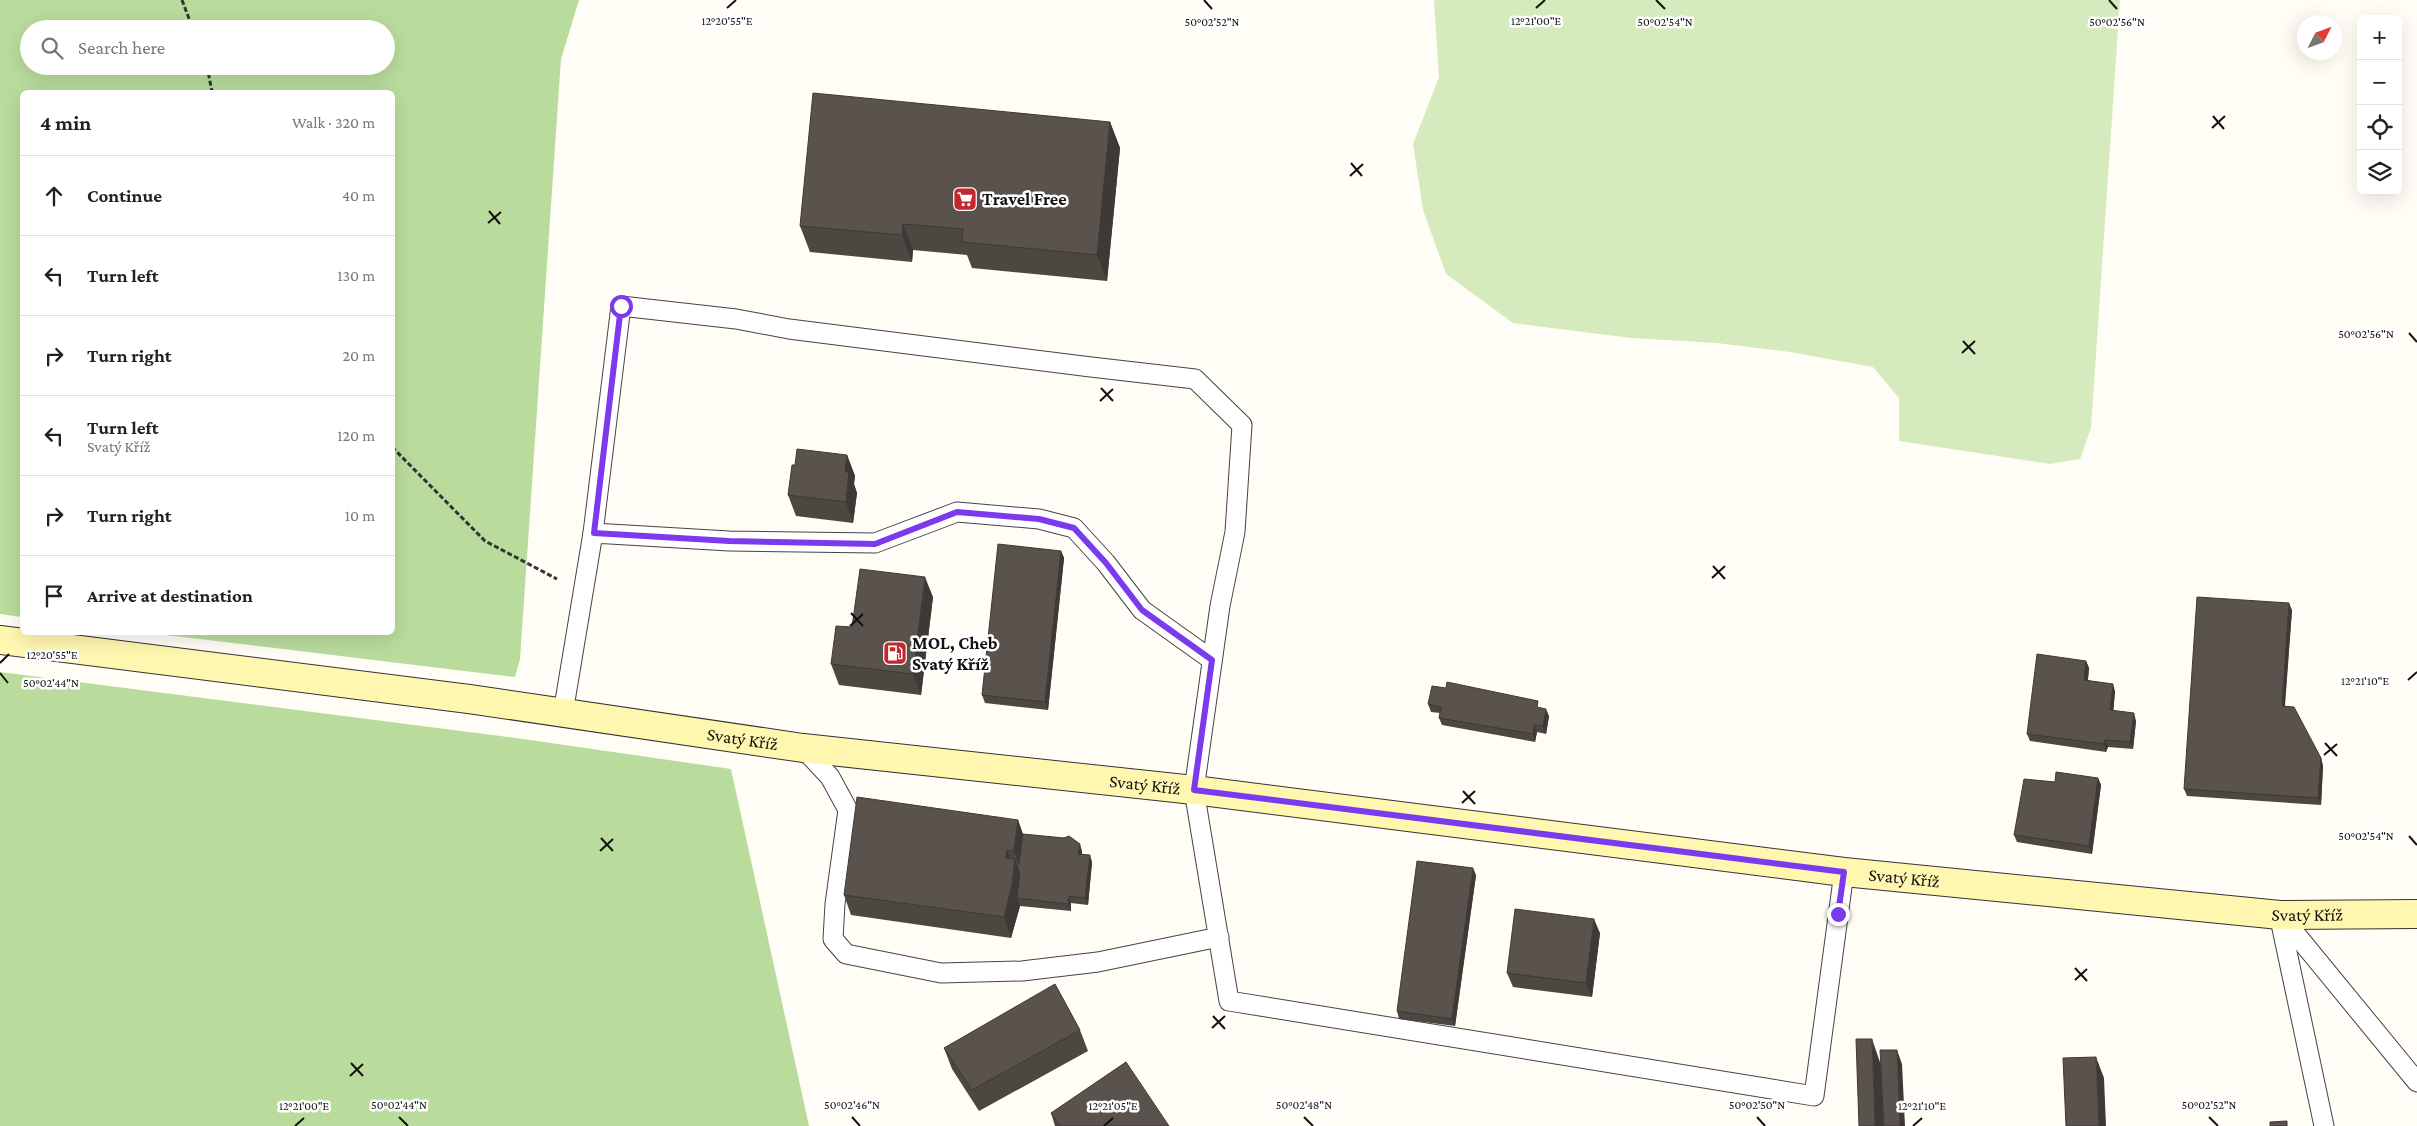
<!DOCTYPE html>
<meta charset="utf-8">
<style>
body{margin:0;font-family:"Crimson Pro",serif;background:#f2f2f2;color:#222}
.controls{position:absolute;right:15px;top:15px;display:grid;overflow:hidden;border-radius:8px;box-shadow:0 5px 20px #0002}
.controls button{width:45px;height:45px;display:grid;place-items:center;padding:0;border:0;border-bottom:1px solid #e0e0e0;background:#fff;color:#222;font:25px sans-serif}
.compass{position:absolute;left:2297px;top:15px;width:45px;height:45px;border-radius:50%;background:#fff;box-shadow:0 5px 20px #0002;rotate:48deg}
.stop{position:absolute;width:15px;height:15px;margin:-11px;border:4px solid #7c3aed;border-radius:50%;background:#fff}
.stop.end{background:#7c3aed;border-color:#fff;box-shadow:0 1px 5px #0008}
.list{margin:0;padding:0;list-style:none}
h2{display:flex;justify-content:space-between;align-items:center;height:65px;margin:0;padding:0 20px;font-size:21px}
h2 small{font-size:16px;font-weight:400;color:#767676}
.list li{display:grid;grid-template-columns:32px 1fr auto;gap:15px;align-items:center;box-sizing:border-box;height:80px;padding:0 20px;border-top:1px solid #e0e0e0}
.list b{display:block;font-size:19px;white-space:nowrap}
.list p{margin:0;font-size:16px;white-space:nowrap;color:#767676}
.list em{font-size:16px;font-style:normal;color:#767676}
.icon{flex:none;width:28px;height:28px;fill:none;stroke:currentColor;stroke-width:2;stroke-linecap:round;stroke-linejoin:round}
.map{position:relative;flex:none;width:2417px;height:1126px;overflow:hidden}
.search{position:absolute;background:#fff;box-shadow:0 5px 20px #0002;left:20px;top:20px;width:375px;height:55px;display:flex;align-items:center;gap:12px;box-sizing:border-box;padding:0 18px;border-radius:28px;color:#767676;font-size:19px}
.panel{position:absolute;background:#fff;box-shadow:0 5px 20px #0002;left:20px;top:90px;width:375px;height:545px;border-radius:8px}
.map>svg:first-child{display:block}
</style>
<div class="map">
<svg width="2417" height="1126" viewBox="0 0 2417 1126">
<rect width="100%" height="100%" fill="#fffdf5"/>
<!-- green -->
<path fill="#d5ebbd" d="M1434,0H2120L2091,428L2080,459L2050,464L1899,441V398L1873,367L1790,352L1717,343L1631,338L1513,323L1446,274L1423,210L1413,144L1439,77Z"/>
<!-- forest -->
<g fill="#b9dc9c" fill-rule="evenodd">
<path d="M0,0H579L561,59L520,659L515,677L150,633L392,632V92H22V617L0,614ZM29,29H386V66H29Z"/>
<path d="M0,672L516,738L731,769L809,1126H0Z"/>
</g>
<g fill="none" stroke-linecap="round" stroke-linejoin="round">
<!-- service casing -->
<g stroke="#444" stroke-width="21">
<g id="service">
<path d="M593,533L621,306L736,319L789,329L1091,367L1195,379L1242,425L1235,532L1220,606L1194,790L1229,1001L1814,1096L1844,872"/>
<path d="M563,713L593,533L729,541L875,543L957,512L1039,519L1074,528L1106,563L1142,610L1212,660"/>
<path d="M803,748L830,777L848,810L835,904L833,939L846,954L941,973L1022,971L1098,962L1219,937"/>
<path d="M2280,915L2417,1082"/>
<path d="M2280,919L2324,1126"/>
</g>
</g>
<!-- secondary casing -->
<g stroke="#333" stroke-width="30">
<g id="secondary">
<path id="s1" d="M0,640L469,699L803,748L1194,790L1844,872L2280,915L2417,914"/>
</g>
</g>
<!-- path -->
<g stroke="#333" stroke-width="3" stroke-dasharray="5 2.5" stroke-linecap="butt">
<path d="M182,0L193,29"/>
<path d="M207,66L212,92"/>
<path d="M392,447L485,541L557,579"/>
</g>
<!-- service -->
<use href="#service" stroke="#fff" stroke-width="19"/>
<!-- secondary -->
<use href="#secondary" stroke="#fff6b0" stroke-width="28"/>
</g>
<!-- wall -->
<g fill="#4d4742">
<path d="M1110,122L1120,148L1107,281L972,268L967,255L913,250L912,262L810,252L800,226Z"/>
<path d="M847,455L855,476L854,484L857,493L853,523L796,516L788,495Z"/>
<path d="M1061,551L1064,558L1048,710L985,703L982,695Z"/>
<path d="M933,597L921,695L839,685L831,664L852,627Z"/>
<path d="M2292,610L2285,706L2321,758L2323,766L2321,805L2187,796L2184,789Z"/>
<path d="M2086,661L2089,668L2088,680L2115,691L2113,710L2136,721L2133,749L2108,747L2106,752L2030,741L2027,734Z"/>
<path d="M1428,704L1540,708L1549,716L1546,734L1537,732L1535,742L1442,725L1439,718L1440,713L1431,712Z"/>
<path d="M2098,778L2101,785L2092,854L2017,842L2014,835L2055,782Z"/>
<path d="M1018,820L1023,834L1082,851V854L1092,862L1088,905L1071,903V911L1020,906L1011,938L851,915L844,895Z"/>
<path d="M1476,875L1455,1026L1399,1019L1397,1011Z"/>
<path d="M1600,933L1592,997L1513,987L1507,973Z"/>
<path d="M1080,1030L1088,1051L979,1111L952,1069L944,1048Z"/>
<path d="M1051,1113L1169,1126H1055Z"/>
</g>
<!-- shaded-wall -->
<g fill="#3f3936">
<path d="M1110,122L1120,148L1107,281L1097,255Z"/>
<path d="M903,224L913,250L912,262L902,235Z"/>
<path d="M847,455L855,476L854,484L857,493L853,523L846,502L845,472Z"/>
<path d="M1061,551L1064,558L1048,710L1045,702Z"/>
<path d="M925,577L933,597L921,695L913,674Z"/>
<path d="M2289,603L2292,610L2284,713L2282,706Z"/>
<path d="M2086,661L2089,668L2087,687L2084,680Z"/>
<path d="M2113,684L2115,691L2113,717L2110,710Z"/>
<path d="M1546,709L1549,716L1546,734L1543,726Z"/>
<path d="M2134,713L2136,721L2133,749L2130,742Z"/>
<path d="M1534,725L1537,732L1535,742L1533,734Z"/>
<path d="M2105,740L2108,747L2106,752L2104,744Z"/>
<path d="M2321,758L2323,766L2321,805L2318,798Z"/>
<path d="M2098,778L2101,785L2092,854L2089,846Z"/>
<path d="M1018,820L1025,841L1022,872L1014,851Z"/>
<path d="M1080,844L1082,851L1081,861L1078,854Z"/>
<path d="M1007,850L1014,869L1015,859L1022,880L1017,898L1020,906L1011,938L1004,917Z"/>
<path d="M1090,855L1092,862L1088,905L1085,898Z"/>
<path d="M1473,868L1476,875L1455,1026L1452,1019Z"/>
<path d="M1069,896L1071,903V911L1068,904Z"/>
<path d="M1594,919L1600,933L1592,997L1586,983Z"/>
<path d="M1872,1039L1881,1065L1884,1126H1875Z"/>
<path d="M1897,1050L1902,1064L1905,1126H1900Z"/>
<path d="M2096,1057L2104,1078L2106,1126H2099Z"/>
</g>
<!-- building -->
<g fill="#5a524d" stroke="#3f3936">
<path d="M813,93L1110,122L1097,255L962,242L963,229L903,224L902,235L800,226Z"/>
<path d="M797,449L847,455L845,472H849L846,502L788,495L792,465H795Z"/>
<path d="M998,544L1061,551L1045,702L982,695Z"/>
<path d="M860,569L925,577L913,674L831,664L836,626L852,627Z"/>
<path d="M2197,597L2289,603L2282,706L2294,707L2321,758L2318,798L2184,789Z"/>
<path d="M2037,654L2086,661L2084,680L2113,684L2110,710L2134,713L2130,742L2105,740L2104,744L2027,734Z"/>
<path d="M1447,682L1538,701L1537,707L1546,709L1543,726L1534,725L1533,734L1439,718L1441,707L1428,704L1432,686L1446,688Z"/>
<path d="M2056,772L2098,778L2089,846L2014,835L2024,779L2055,782Z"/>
<path d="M857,797L1018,820L1014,851L1007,850L1006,858L1015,859L1012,885L1004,917L844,895Z"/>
<path d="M1023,834L1064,838L1069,836L1080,844L1078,854L1090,855L1085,898L1069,896L1068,904L1017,898L1020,873L1016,864H1019Z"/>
<path d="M1417,861L1473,868L1452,1019L1397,1011Z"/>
<path d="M1515,909L1594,919L1586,983L1507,973Z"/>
<path d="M1055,984L1080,1030L972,1090L944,1048Z"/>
<path d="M1856,1039H1872L1875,1126H1859Z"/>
<path d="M1880,1050H1897L1900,1126H1884Z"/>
<path d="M2096,1057L2099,1126H2066L2063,1058Z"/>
<path d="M1126,1062L1169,1126H1060L1051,1113Z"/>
<path d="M2287,1121V1126H2270V1122Z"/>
</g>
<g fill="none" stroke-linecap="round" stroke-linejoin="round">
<!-- route -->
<path stroke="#7c3aed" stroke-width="6" d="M621,306L594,533L729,541L875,544L957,512L1039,519L1074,528L1106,563L1142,610L1212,660L1194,790L1844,872L1838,914"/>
</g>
<!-- ticks -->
<path fill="none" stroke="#111" stroke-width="2" d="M1204,0L1212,9M1656,0L1665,9M2109,0L2117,9M727,8L736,0M1536,8L1545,0M2213,116L2224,129M2212,128L2225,116M1351,163L1362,176M1350,176L1363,164M489,211L500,224M488,223L501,212M2409,333L2417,342M1963,341L1975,354M1962,353L1975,341M1101,388L1113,401M1100,401L1113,389M1713,566L1725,579M1712,578L1725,566M851,613L863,626M850,626L863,614M0,663L9,654M0,673L8,683M2408,680L2417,672M2325,743L2337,756M2324,755L2337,744M1463,791L1475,804M1462,803L1475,791M2409,836L2417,845M601,838L613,851M600,851L613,839M2075,968L2087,981M2075,980L2087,969M1213,1016L1225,1029M1212,1028L1225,1016M351,1063L363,1076M350,1076L363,1064M399,1117L408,1126M852,1117L860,1126M1304,1117L1313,1126M1757,1117L1765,1126M2209,1117L2218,1126M295,1126L304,1118M1104,1126L1113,1118M1913,1126L1922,1118"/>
<!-- icons -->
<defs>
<g id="supermarket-square" transform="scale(1.25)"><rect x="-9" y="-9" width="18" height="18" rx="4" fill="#c4262e" stroke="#fff"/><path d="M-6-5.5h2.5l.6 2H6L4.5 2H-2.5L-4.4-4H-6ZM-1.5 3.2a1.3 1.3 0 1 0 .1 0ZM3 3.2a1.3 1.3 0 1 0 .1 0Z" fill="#fff"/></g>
<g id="fuel-square" transform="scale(1.25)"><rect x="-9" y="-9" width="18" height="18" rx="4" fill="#c4262e" stroke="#fff"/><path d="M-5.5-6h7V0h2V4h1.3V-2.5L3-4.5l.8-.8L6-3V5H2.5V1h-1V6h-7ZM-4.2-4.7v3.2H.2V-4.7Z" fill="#fff"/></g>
</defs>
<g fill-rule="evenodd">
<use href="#supermarket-square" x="965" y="199"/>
<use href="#fuel-square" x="895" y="653"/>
</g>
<g text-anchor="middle" stroke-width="5" stroke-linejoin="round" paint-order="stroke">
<!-- poi labels -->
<g font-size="18" font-weight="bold" fill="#111" stroke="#fff" text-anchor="start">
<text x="982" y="205">Travel Free</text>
<text x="912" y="649">MOL, Cheb<tspan x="912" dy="21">Svatý Kříž</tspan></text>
</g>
<!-- street labels -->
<g font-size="18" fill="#111" stroke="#fff">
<text dy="6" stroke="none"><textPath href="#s1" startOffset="749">Svatý Kříž</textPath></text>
<text dy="6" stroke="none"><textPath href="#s1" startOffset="1154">Svatý Kříž</textPath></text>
<text dy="6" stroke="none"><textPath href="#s1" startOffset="1919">Svatý Kříž</textPath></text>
<text dy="6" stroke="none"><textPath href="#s1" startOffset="2324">Svatý Kříž</textPath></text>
</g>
</g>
<g font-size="12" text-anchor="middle" fill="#111" stroke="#fff" stroke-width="5" stroke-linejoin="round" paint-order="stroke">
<text x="1536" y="25">12°21'00"E</text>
<text x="727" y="25">12°20'55"E</text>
<text x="1212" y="26">50°02'52"N</text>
<text x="1665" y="26">50°02'54"N</text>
<text x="2117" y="26">50°02'56"N</text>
<text x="2366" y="338">50°02'56"N</text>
<text x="52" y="659">12°20'55"E</text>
<text x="2365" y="685">12°21'10"E</text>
<text x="51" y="687">50°02'44"N</text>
<text x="2366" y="840">50°02'54"N</text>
<text x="399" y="1109">50°02'44"N</text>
<text x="852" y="1109">50°02'46"N</text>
<text x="1304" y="1109">50°02'48"N</text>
<text x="1757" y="1109">50°02'50"N</text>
<text x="2209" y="1109">50°02'52"N</text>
<text x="304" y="1110">12°21'00"E</text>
<text x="1113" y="1110">12°21'05"E</text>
<text x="1922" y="1110">12°21'10"E</text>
</g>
</svg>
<div class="controls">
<button>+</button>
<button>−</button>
<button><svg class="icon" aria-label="locate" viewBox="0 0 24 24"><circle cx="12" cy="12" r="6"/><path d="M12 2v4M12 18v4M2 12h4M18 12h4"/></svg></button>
<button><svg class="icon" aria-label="layers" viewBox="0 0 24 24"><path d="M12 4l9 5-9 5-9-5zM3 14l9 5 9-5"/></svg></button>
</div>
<svg class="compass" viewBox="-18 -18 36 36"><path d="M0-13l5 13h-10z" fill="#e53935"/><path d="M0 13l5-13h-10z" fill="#767676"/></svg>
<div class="stop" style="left:621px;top:306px"></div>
<div class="stop end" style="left:1838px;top:914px"></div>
<div class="search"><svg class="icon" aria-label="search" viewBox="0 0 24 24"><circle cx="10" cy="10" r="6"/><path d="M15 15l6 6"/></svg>Search here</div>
<section class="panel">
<h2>4 min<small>Walk · 320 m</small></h2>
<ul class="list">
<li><svg class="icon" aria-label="ahead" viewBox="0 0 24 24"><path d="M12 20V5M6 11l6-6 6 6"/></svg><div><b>Continue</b></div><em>40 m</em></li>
<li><svg class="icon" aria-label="left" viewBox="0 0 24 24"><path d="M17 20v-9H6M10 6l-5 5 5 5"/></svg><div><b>Turn left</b></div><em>130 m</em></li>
<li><svg class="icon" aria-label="right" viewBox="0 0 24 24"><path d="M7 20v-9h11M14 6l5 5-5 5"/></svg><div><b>Turn right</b></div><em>20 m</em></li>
<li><svg class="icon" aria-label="left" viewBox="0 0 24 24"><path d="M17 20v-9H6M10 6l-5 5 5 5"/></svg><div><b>Turn left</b><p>Svatý Kříž</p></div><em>120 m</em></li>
<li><svg class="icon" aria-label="right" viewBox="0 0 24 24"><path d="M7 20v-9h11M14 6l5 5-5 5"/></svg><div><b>Turn right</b></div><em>10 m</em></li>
<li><svg class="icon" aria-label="arrive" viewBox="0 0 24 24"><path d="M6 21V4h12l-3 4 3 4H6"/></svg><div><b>Arrive at destination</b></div></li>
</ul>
</section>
</div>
